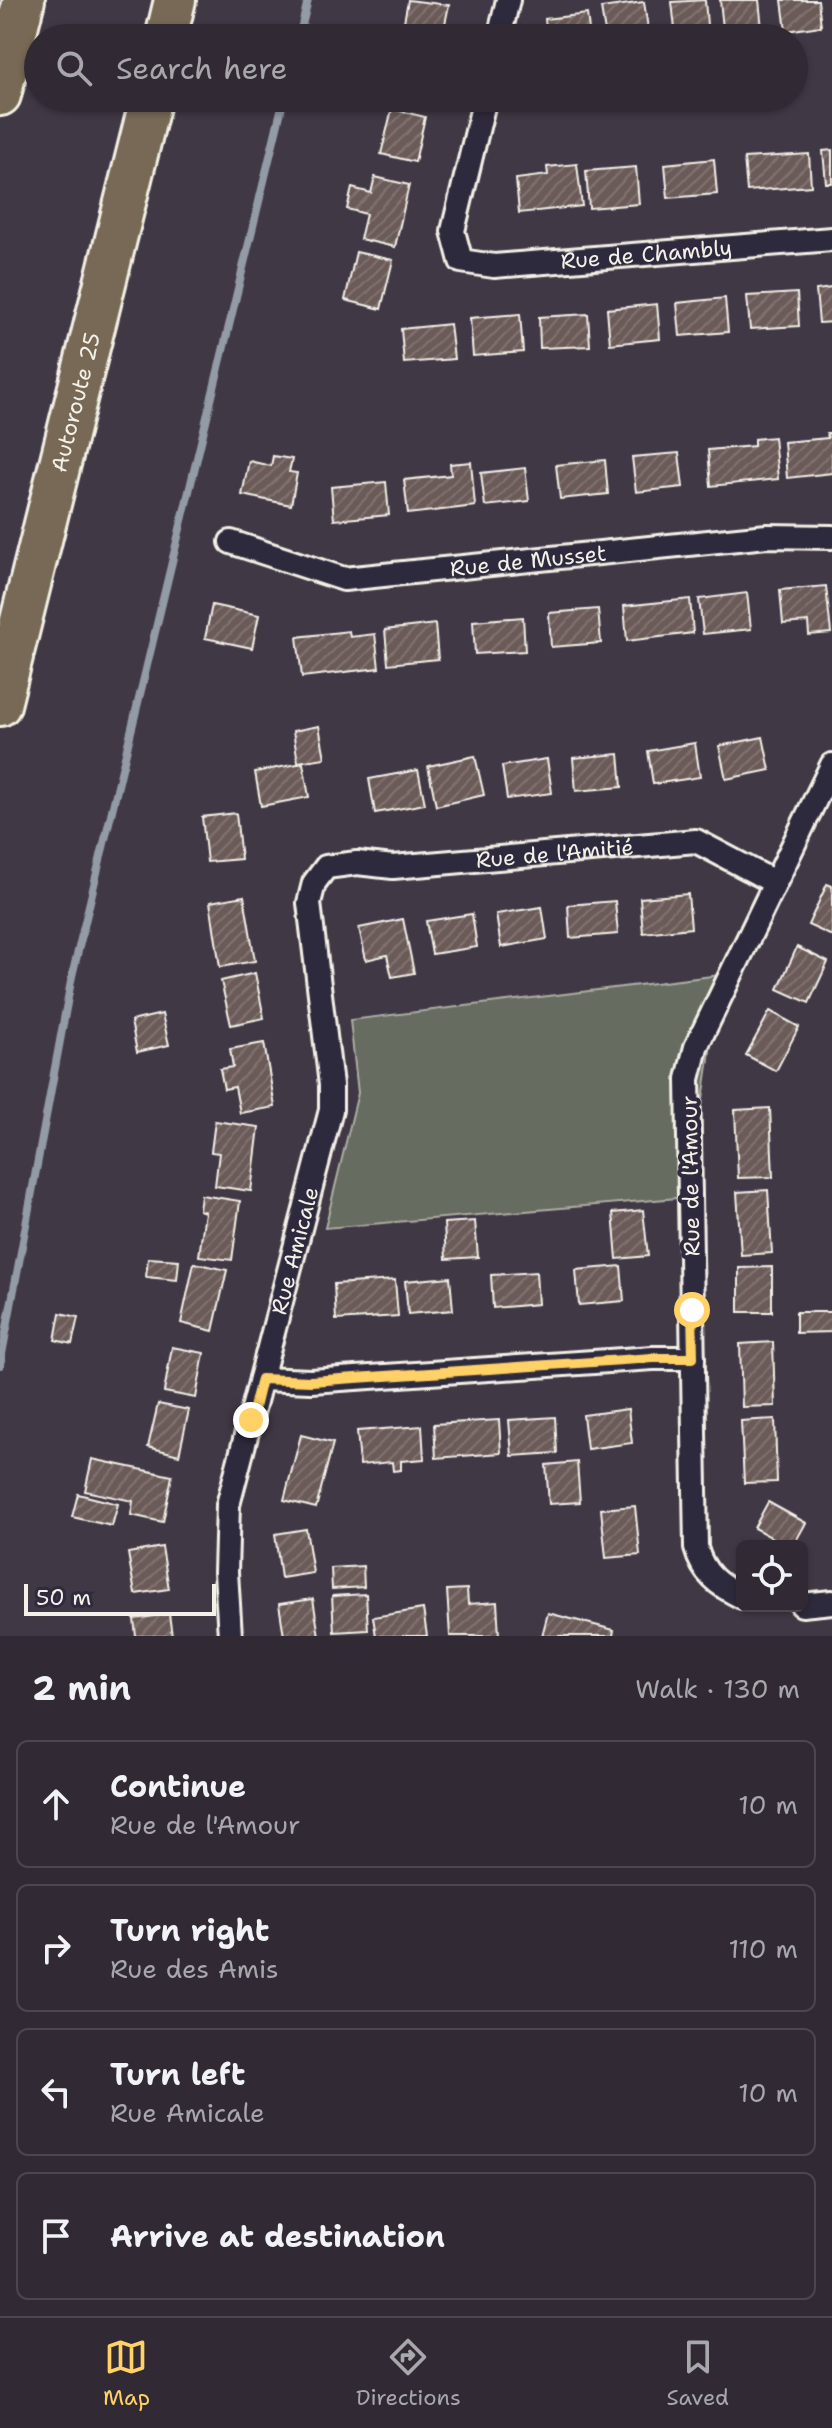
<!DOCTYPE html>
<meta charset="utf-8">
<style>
body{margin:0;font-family:"Shantell Sans",sans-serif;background:#39323c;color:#f1f3f6}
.controls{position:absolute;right:24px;bottom:24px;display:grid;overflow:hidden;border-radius:12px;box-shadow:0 2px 6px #0004}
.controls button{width:72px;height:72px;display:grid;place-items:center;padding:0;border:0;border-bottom:2px solid #4c464f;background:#312a34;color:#f1f3f6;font:40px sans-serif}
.scale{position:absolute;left:24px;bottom:20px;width:192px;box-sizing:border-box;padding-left:8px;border:4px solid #f4f1e8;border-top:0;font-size:22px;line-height:28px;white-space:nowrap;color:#f4f1e8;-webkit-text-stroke:6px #2f2a3d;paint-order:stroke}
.stop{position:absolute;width:24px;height:24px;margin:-18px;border:6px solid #ffd166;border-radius:50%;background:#fff}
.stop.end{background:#ffd166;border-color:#fff;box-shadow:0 2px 8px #0008}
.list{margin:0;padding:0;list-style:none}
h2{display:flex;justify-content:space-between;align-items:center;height:104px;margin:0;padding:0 32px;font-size:34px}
h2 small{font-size:26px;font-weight:400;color:#a8a7ac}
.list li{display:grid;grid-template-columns:52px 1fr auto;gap:24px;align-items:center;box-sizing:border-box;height:128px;margin:0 16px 16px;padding:0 16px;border:2px solid #4c464f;border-radius:12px}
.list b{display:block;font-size:30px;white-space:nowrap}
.list p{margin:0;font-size:26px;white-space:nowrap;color:#a8a7ac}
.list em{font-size:26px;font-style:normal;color:#a8a7ac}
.icon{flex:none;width:44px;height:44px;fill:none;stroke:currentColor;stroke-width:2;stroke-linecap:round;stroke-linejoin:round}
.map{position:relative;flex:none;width:832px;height:1636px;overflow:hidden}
.search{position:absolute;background:#312a34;box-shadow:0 2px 6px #0004;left:24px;right:24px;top:24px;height:88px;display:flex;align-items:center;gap:20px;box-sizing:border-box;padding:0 28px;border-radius:44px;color:#a8a7ac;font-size:30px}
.sheet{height:680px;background:#312a34}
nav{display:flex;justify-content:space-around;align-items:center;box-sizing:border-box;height:112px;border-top:2px solid #4c464f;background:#312a34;font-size:22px;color:#a8a7ac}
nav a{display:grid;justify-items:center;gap:4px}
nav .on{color:#ffd166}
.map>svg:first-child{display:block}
</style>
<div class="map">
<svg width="832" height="1636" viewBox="0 0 832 1636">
<defs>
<pattern id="building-hatch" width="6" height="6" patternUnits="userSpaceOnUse" patternTransform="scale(2)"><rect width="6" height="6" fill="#6b5a58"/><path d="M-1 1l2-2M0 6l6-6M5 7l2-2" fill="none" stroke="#817270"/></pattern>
</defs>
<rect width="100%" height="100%" fill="#413845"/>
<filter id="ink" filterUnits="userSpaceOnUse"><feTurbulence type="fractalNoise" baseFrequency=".0125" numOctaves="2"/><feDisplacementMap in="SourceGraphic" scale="16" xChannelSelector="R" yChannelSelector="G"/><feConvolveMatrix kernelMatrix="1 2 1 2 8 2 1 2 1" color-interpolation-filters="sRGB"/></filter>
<g filter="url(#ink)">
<!-- green -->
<path fill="#666c5f" stroke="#adaea4" stroke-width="2" d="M721,975L689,1197L325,1228L358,1093L350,1020Z"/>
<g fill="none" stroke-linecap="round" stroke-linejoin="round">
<!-- stream -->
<g stroke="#929ba6" stroke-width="8">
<path d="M299,38L308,0"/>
<path d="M0,1365L72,976L284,98"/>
</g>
</g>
<!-- building -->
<g fill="url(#building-hatch)" stroke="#f4f1e8" stroke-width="2">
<path d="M408,0L449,5L442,38H401Z"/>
<path d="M705,0L708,38H676L672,2Z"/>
<path d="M720,0H759L763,38H724Z"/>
<path d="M782,0H818L821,26L786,31Z"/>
<path d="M644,2L649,35L606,38L601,8Z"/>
<path d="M587,14L590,38H547L545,19Z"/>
<path d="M392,109L425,117L415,162L381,154Z"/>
<path d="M832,150V183H826L823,151Z"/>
<path d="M809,154L811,186L747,191L744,158Z"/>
<path d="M714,159L717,194L668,198L665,164Z"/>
<path d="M577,164L582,206L519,213L516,179L548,175L547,167Z"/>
<path d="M636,167L639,204L589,208L586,171Z"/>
<path d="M375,177L409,185L395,247L360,239L366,214L347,209L352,188L371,193Z"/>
<path d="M356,252L393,260L381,309L345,300Z"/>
<path d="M832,288V322L819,323L816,290Z"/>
<path d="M797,293L799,326L750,329L747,296Z"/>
<path d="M725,298L728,332L680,336L677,303Z"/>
<path d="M657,304L660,339L610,344L607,309Z"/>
<path d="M520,314L523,352L473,356L470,318Z"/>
<path d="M588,314L590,346L540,348L539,317Z"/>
<path d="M450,324L454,359L404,363L401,329Z"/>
<path d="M827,433H832V473L787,478L784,442L828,438Z"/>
<path d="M774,437L778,479L711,486L708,450L754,446V439Z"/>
<path d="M679,453L683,487L636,492L632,457Z"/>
<path d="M273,456L292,459L289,472L297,473L291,505L242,495L249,461L271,466Z"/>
<path d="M605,460L608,494L560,499L556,465Z"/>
<path d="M471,462L475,506L408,514L404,480L451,475L450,464Z"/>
<path d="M525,468L529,501L485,506L481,473Z"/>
<path d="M386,482L389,515L334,520L331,487Z"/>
<path d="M826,586L831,633L809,635L808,622L783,624L780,590Z"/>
<path d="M747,593L751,629L703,634L699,599Z"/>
<path d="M690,599L693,633L627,641L624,606Z"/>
<path d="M212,605L259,615L252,648L205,638Z"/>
<path d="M598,609L601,643L551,647L549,613Z"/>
<path d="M523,617L525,651L475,654L473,621Z"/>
<path d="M435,624L438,659L388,664L385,630Z"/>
<path d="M349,631L350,637L375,634L379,668L302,677L297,637Z"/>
<path d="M319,726L325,758L298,762L293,731Z"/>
<path d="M763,737L770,770L726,779L719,746Z"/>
<path d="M695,743L700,777L653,784L648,751Z"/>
<path d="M619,754L622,787L576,791L573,758Z"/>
<path d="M475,756L484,795L436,806L428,766Z"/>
<path d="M547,759L552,793L507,799L502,766Z"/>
<path d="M303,763L309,797L261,806L255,772Z"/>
<path d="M418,770L425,804L375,813L369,779Z"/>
<path d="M236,813L241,859L207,862L202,817Z"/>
<path d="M827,884L832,886V936L808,925Z"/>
<path d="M688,894L691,928L643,933L640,898Z"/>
<path d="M244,896L255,961L220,967L210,902Z"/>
<path d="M615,901L618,934L570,938L568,905Z"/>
<path d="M542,907L547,939L501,947L496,914Z"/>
<path d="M472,914L477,947L432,954L426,921Z"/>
<path d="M403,919L414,973L392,977L387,955L366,960L359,928Z"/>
<path d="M797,947L828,962L809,1003L778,989Z"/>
<path d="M255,973L264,1018L231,1025L221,981Z"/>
<path d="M770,1011L799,1027L776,1071L746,1055Z"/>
<path d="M162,1014L169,1045L137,1052L131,1021Z"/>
<path d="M264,1043L275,1107L240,1113L235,1087L224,1089L220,1069L233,1067L230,1049Z"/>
<path d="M770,1108L773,1177L738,1178L735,1110Z"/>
<path d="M215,1121L259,1127L251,1191L215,1186L219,1153L211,1152Z"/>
<path d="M768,1190L772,1253L741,1255L737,1192Z"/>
<path d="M201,1195L240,1201L232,1260L199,1256L205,1212L199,1210Z"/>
<path d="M643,1210L648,1256L617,1259L613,1213Z"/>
<path d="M475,1221L478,1257L446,1259L444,1223Z"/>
<path d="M148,1258L179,1260L177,1280L146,1277Z"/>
<path d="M194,1263L227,1270L213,1331L181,1323Z"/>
<path d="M621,1266L624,1301L579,1305L576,1270Z"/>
<path d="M772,1267V1312H739V1268Z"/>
<path d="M536,1272L538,1304L493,1308L491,1275Z"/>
<path d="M450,1277L453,1310L408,1314L405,1281Z"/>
<path d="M395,1280L398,1316L336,1320L334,1284Z"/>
<path d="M796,1312H832V1332L796,1333Z"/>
<path d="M60,1313L78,1317L72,1344L55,1340Z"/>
<path d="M773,1342L775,1406L742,1407L740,1344Z"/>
<path d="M172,1347L204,1353L196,1398L164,1392Z"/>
<path d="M158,1404L189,1410L179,1455L148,1447Z"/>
<path d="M628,1409L632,1443L587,1449L583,1415Z"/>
<path d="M555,1417L557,1453L512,1456L509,1420Z"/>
<path d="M775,1419L777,1482L744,1483L741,1421Z"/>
<path d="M499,1420L501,1453L436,1458L434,1424Z"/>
<path d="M422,1426L424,1459L401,1461V1470L393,1471L392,1462L360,1465L357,1431Z"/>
<path d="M301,1435L333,1443L316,1508L284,1500Z"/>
<path d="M92,1459L172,1476L163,1522L131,1515L133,1501L85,1491Z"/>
<path d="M577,1462L580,1502L549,1504L546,1465Z"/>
<path d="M78,1494L118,1504L112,1526L72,1517Z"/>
<path d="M768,1502L806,1523L793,1546H787L754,1528Z"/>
<path d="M635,1506L640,1555L606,1558L601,1509Z"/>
<path d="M306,1529L313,1573L281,1578L275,1534Z"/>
<path d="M162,1547L169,1589L135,1594L128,1553Z"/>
<path d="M363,1566L364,1587L332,1589L331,1568Z"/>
<path d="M467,1589L468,1604L497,1602L499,1636H450L447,1590Z"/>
<path d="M366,1594L368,1630L334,1632L332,1596Z"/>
<path d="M313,1599L319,1636H284L279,1604Z"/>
<path d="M423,1609L427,1636H376L373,1617Z"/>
<path d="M548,1613L614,1630L613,1636H542Z"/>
<path d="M169,1614L172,1636H136L134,1619Z"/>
</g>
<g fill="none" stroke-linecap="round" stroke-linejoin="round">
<!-- minor casing -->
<g stroke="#f4f1e8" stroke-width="28">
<g id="minor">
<path d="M499,38L508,0"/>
<path id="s1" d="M485,98L453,231L461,261L494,266L832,239"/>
<path id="s2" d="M231,542L344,579L767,536L832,537"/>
<path d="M261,1379L311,1381L653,1358H693"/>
<path d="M742,1597C719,1586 703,1574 696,1548L688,1079L696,1047L832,765"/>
<path d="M802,1605L832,1602"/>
<path id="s3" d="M230,1636L226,1572L228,1505L331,1110V1085L309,903L314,883L326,867L357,863L393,867L696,841L774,882"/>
</g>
</g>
<!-- motorway casing -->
<g stroke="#f4f1e8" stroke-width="46">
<g id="motorway">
<path d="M166,38L175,0"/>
<path d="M0,95L24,0"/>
<path id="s4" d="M0,705L151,98"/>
</g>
</g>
<!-- minor -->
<use href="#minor" stroke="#2f2a3d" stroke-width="22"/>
<!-- motorway -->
<use href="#motorway" stroke="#776954" stroke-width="40"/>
</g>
</g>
<g fill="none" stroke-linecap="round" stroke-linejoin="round" filter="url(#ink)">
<!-- route -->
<path stroke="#ffd166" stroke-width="10" d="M251,1420L261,1379L311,1381L653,1358H693L692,1310"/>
</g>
<g text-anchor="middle" stroke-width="8" stroke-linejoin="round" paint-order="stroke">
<!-- street labels -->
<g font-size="22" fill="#f4f1e8" stroke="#2f2a3d">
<text dy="8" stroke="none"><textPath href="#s1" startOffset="354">Rue de Chambly</textPath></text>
<text dy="8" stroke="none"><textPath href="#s4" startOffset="312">Autoroute 25</textPath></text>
<text dy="8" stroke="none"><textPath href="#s2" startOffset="304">Rue de Musset</textPath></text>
<text dy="8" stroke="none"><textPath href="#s3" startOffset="1018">Rue de l'Amitié</textPath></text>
<text transform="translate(690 1176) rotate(-91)" y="8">Rue de l'Amour</text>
<text dy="8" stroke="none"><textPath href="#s3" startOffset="394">Rue Amicale</textPath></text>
</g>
</g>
</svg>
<div class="controls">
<button><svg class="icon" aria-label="locate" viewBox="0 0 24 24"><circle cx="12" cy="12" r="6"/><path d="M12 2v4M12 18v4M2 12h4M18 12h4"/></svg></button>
</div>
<div class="scale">50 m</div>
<div class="stop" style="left:692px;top:1310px"></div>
<div class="stop end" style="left:251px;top:1420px"></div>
<div class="search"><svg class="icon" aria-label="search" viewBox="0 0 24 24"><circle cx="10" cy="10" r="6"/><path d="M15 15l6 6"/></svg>Search here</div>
</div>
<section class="sheet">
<h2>2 min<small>Walk · 130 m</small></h2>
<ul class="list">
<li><svg class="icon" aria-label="ahead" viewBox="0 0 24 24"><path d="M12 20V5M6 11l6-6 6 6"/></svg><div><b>Continue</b><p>Rue de l'Amour</p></div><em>10 m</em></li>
<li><svg class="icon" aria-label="right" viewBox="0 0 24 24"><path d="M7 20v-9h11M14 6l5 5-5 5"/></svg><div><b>Turn right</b><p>Rue des Amis</p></div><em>110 m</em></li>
<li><svg class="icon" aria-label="left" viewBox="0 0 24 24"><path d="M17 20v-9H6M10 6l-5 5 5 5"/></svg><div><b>Turn left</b><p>Rue Amicale</p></div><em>10 m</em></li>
<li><svg class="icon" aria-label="arrive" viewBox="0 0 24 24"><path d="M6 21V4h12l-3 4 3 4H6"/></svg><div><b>Arrive at destination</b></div></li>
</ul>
</section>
<nav>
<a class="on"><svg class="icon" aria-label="map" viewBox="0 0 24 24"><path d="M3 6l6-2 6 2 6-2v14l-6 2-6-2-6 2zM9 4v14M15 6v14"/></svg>Map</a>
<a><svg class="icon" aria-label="directions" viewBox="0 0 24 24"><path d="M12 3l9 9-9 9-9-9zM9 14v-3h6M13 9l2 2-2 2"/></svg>Directions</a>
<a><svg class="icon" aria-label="saved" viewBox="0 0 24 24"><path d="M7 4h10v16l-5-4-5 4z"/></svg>Saved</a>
</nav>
